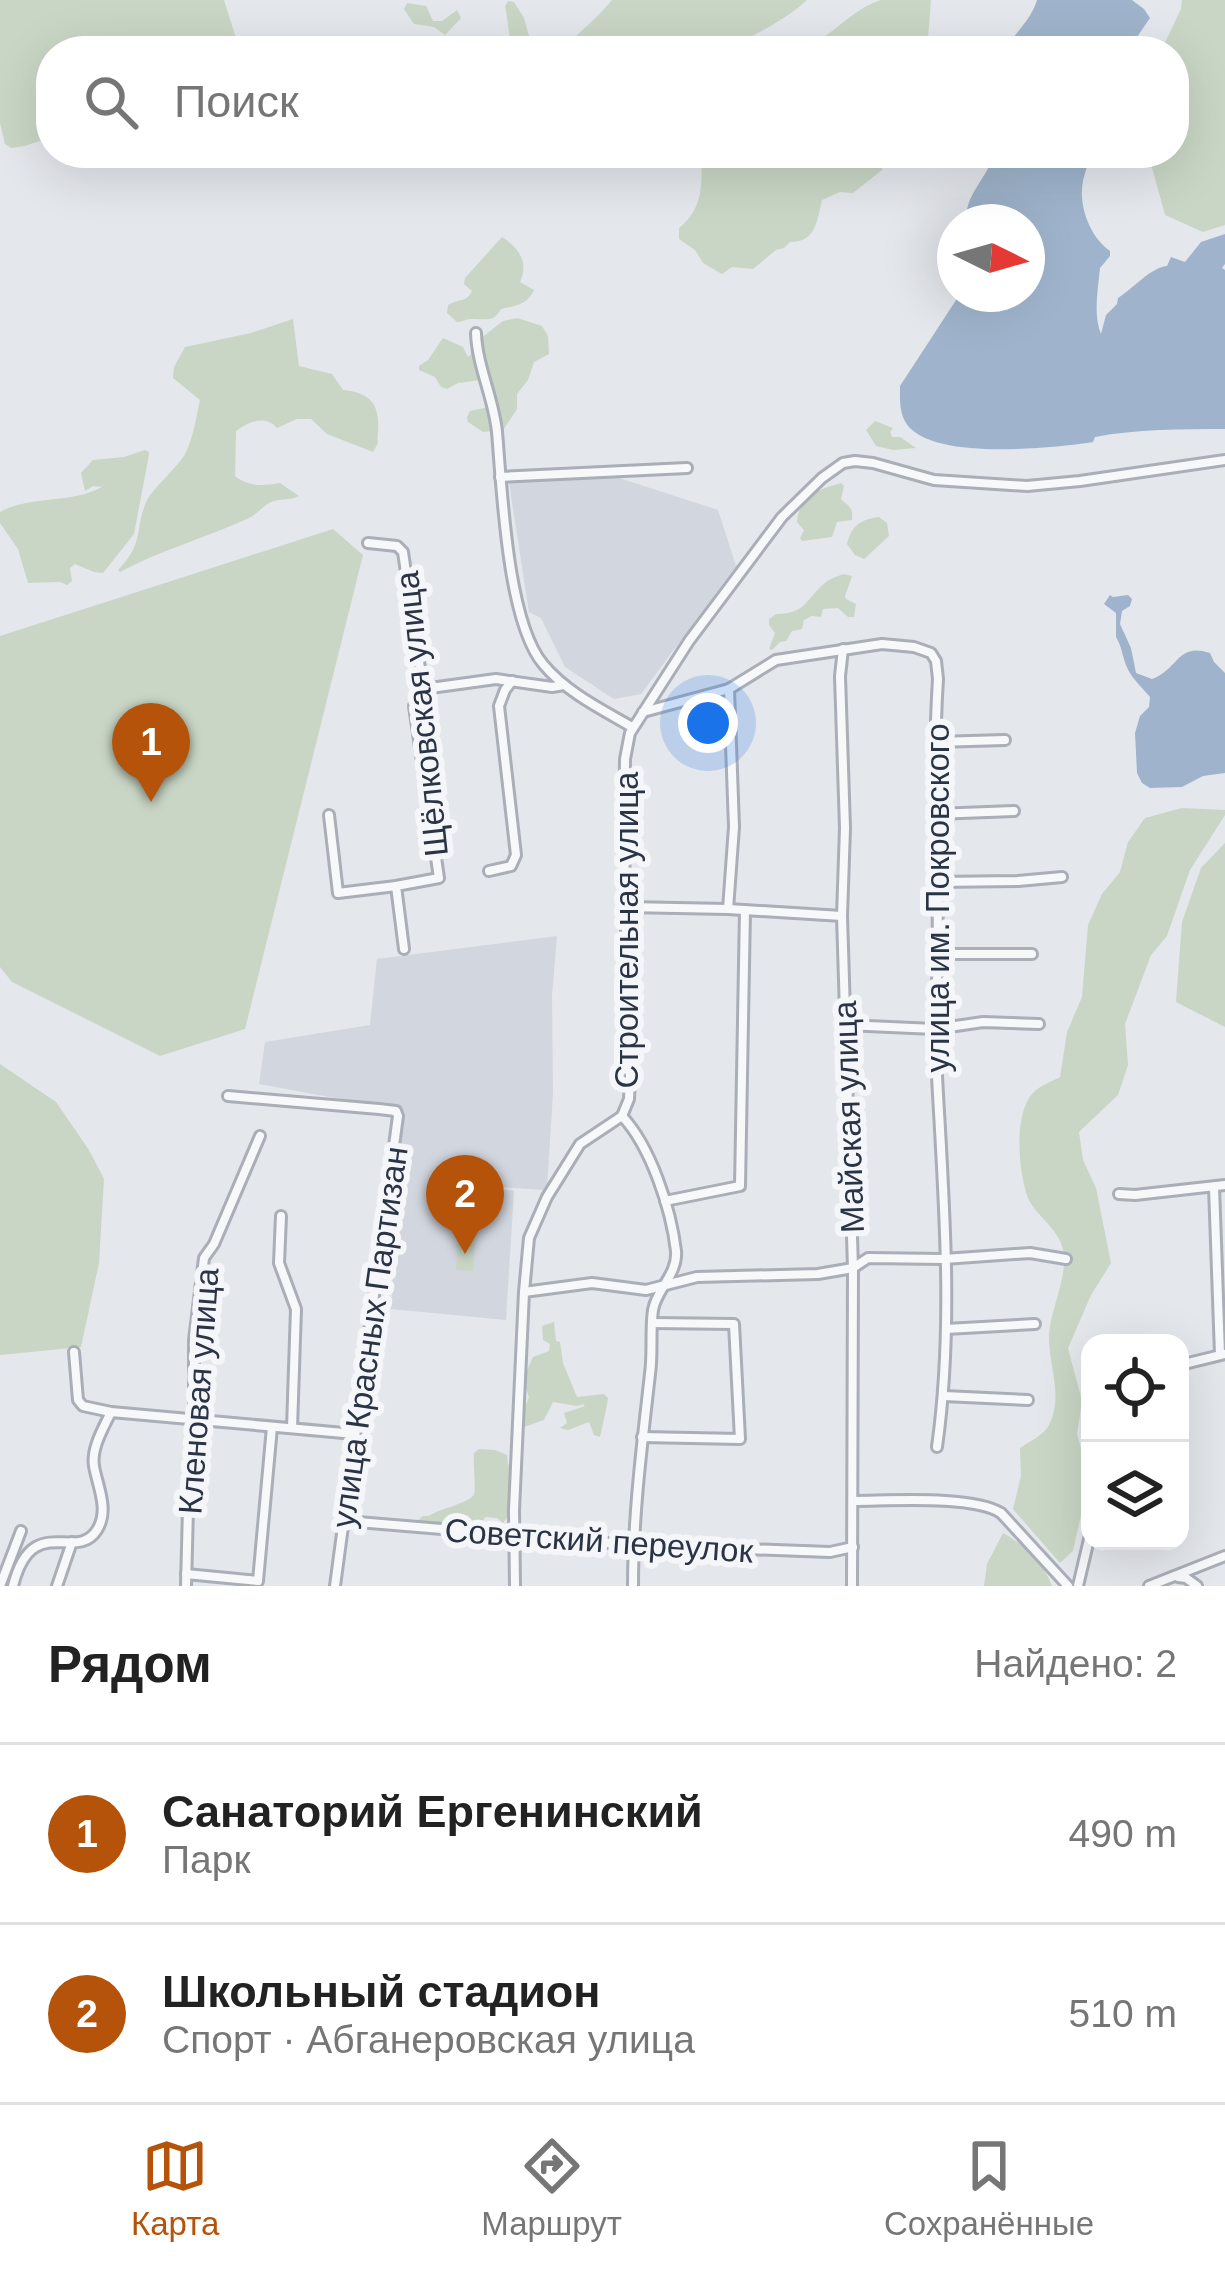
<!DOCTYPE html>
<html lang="ru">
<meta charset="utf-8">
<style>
body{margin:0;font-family:Helvetica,sans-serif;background:#f6f6f6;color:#222}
.controls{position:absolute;right:36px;bottom:36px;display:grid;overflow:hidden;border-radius:24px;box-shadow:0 12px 48px #0002}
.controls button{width:108px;height:108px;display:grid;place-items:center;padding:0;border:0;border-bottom:3px solid #e0e0e0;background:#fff;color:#222;font:60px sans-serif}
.compass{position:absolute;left:937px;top:204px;width:108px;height:108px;border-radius:50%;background:#fff;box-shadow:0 12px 48px #0002;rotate:95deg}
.you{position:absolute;left:708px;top:723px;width:42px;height:42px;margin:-30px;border:9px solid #fff;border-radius:50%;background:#1a73e8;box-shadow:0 0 0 18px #1a73e833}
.badge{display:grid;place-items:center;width:78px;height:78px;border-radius:50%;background:#b45309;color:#fff;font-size:39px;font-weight:700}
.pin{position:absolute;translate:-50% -99px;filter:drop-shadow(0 3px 6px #0008)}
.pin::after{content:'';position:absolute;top:63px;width:42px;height:36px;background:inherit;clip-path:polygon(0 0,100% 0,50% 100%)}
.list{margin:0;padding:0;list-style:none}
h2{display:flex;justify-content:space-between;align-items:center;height:156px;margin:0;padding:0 48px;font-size:51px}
h2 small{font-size:39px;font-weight:400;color:#767676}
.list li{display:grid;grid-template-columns:78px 1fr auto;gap:36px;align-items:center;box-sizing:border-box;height:180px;padding:0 48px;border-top:3px solid #e0e0e0}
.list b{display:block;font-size:45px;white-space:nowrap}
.list p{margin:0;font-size:39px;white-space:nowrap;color:#767676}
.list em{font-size:39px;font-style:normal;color:#767676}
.icon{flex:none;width:66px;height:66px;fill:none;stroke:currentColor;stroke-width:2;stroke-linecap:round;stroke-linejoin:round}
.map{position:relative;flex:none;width:1225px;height:1586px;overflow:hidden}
.search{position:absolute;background:#fff;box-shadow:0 12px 48px #0002;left:36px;right:36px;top:36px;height:132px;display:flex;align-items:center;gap:30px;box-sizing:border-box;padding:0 42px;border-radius:48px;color:#767676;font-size:45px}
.sheet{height:516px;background:#fff}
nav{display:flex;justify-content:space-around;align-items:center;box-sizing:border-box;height:168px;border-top:3px solid #e0e0e0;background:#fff;font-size:33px;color:#767676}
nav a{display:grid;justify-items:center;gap:6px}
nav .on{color:#b45309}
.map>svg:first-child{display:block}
</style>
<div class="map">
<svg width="1225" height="1586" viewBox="0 0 1225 1586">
<rect width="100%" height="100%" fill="#e4e7ec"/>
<!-- built -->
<g fill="#d2d6de">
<path d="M613,476L718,510L736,566L641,694L614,699L565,667L541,618L529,612L509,483Z"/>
<path d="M557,936L552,995L553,1093L547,1187L544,1190L445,1183L514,1191L506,1320L391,1309L398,1179L392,1178L395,1109L259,1084L265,1042L370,1025L377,959Z"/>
</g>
<!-- green -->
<g fill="#c9d6c5">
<path d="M0,0H224L240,51H51V137L25,146L11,148L5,144L0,123Z"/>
<path d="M612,0H807C783,22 751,37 721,51L568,50V44C583,29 599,16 612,0Z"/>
<path d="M881,0H931L927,51H799C808,45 819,41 828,34C845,22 859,7 881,0Z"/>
<path d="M1182,0H1225V225L1203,232L1165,215L1148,153H1174V51H1161L1181,9Z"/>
<path d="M508,1L514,2L524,18L531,43L525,51H515C507,36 509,22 505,6Z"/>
<path d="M407,3L426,6L433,21H442L457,10L461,18L445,35L434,27L414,24L404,9Z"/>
<path d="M702,153H893V156L883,165L882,170L853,193L840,192L822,200C817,221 816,242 790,242L784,248L776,250L753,269L732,267L722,274L703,263L695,250L679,239V228C705,207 701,183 702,153Z"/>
<path d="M502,237C519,248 529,262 520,282L534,290C528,305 514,306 501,309C493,324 484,318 470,319C466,319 462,322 457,322L447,313L448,305C457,299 468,302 472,291L464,284L465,278Z"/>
<path d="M517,318L542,326L548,336L549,354L534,362L528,380L517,394V409L503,430L483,432L468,422L467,417L470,411L494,406C498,386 482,361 480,339L503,321Z"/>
<path d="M293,319L299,366L332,374L343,390C371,393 380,404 378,432C376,449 382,436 373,452L327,434L311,419H297L277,428C265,414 248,422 236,431L235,476C249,487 263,486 280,483L299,496C289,501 282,498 271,502C263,506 256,515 247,519C205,538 161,550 120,572L118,570C145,543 134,529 147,500C152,490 175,469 184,456C193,440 196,418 200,400L173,378L174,367L185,347L251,333Z"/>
<path d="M443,338L463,347L468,357L474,351L481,380L458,383L447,389L441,387L435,377L419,370V366L428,360Z"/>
<path d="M875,421L893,428L890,432L892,437H900L916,448L893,450L876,446L866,430Z"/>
<path d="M145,450L149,452L148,460L134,534L103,573L94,572L75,564L70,568L72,581L67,585L60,582L28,583L18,549L0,523V512C31,495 71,504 102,487L93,486L85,491L81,473L93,460L124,457Z"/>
<path d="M841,483L844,486L841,499C849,507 853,506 852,520L837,522L832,537L802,541L800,538L804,530L797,522C799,496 819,489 841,483Z"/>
<path d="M879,517L887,523L889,536L864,559L855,555L847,544C851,526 861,519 879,517Z"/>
<path d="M333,529L363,555L245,1029L160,1056L12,982L0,967V636Z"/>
<path d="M843,574L852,576L845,596L846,599L856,604L854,617H848L838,608L823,609L821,617L812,616L804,620L802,629L792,631L786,641L780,642L772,650L769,649L775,633L769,625V619L776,614C807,614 806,598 825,583C830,578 837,577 843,574Z"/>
<path d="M1182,808L1225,810V815L1190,870L1167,936L1151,955L1125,1024L1128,1065L1118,1095L1079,1132L1083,1160L1096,1188L1111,1263L1091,1295L1068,1348L1082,1401L1077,1434L1089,1479L1073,1551L1060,1563L1013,1509L1021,1476L1020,1448C1030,1441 1044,1435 1049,1425C1064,1397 1048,1365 1049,1334C1051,1306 1072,1269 1061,1243C1054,1226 1035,1214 1028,1198C1018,1171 1013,1110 1035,1091C1042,1085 1053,1081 1060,1077L1067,1032L1082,997L1088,925L1102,894L1120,872L1128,842L1145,818Z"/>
<path d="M1225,843V1027L1176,1002L1182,922L1201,868Z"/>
<path d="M0,1064L56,1102L89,1150L104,1179L99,1263L81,1347L0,1355Z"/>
<path d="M458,1236L475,1237L473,1271L456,1270Z"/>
<path d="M554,1322L556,1341L560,1342L563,1363L577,1397L604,1394L608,1398C608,1401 601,1434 600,1437L594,1435L589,1422L568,1430L560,1428L567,1423L564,1413L585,1406L583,1404L577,1406L553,1402L544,1420L524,1427V1410L529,1397L523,1379L533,1357L549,1351L550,1344L543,1340L542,1326Z"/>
<path d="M479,1449L495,1450L507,1455L508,1464L513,1469L511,1513L503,1523L497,1518L485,1517L479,1530L424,1526L417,1521L423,1516H429C440,1508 471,1503 474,1494C476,1488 473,1463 474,1453Z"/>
<path d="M1003,1533C1025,1545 1043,1562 1052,1586H984L987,1564Z"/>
</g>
<!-- water -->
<g fill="#9fb4cc">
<path d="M1037,0H1132L1144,9L1150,18L1137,37V43L1130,51H1004C1015,33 1031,20 1037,0Z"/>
<path d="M994,153H1089C1089,164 1085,171 1083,181C1078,206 1090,237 1110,251V256L1100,268C1098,289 1093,315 1101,334L1106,315L1117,304L1118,298C1134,288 1150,268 1167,266L1171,257L1185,262L1201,242L1225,234V264L1222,268L1225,270V429C1184,429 1135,429 1095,437L1093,442L1087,443C1048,448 930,461 906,423C899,412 900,398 900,386L960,294H1027V222H967C963,195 988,179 994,153Z"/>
<path d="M1110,595L1113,597L1128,595L1132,599L1130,606L1122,611L1120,624L1131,648L1136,673L1152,679C1179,669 1177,642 1210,653L1214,662L1225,673V773L1203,776L1182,787L1150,788L1142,783L1137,773L1135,733L1140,716L1149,707L1150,697C1141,686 1131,678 1126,665C1122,655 1122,647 1116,637V613L1104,604Z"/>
</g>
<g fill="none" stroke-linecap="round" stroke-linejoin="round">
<!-- minor casing -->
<g stroke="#a9aeb7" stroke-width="14">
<g id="minor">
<path d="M476,333C477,366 494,399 497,432C502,489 507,621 543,664C566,692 601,709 632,727"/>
<path d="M500,477L687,468"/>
<path d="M368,543L397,546L403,552L423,689L414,706L439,878L396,886L404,949"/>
<path d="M843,649L840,676L845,828L842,916L853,1268L852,1586"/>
<path d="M423,689L496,679L552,687L564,685"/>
<path d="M643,712L729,689L776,660L882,644L914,647L931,653L936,661L938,679C932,770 938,862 938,953C938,981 934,1008 935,1036C941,1172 956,1311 937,1447"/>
<path d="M936,742L1005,740"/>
<path d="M935,814L1014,811"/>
<path d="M329,815L338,893L396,886"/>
<path d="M489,871L511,866L516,855L499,706L505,690L512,681"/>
<path d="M935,882L1018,881L1062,877"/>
<path d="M626,907L728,909L842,916"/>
<path d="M728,909L734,827L729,689"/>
<path d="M938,954H1032"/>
<path d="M845,1025L935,1029L983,1022L1039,1024"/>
<path d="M228,1096L379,1109L396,1111L398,1116L335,1586"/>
<path d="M622,1116L629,1099L630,1078L624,849L625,759L630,733L689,641L782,517L822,478L843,463L855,461L873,463L934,480L1027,486L1080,481L1225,460"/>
<path d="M622,1116C651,1147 671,1209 676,1251C678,1274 656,1290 653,1310C650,1331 653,1353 650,1374C642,1445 633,1515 633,1586"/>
<path d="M1214,1187L1220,1354"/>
<path d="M1119,1194L1135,1195L1225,1185"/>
<path d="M665,1201L740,1186L745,910"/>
<path d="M281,1216L279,1263L296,1309L292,1428"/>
<path d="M524,1292L592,1283L646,1290L697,1277L818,1274L853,1268L868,1258L944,1259L1030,1253L1066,1259"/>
<path d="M946,1329L1035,1324"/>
<path d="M74,1352L78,1400L83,1406L111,1412L355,1434"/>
<path d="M1180,1365L1225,1354"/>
<path d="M944,1396L1028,1400"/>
<path d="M642,1437L740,1439L734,1324L652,1323"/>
<path d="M854,1501C890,1501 972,1495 1001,1513L1068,1586"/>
<path d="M346,1521L633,1545L830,1552L853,1547"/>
<path d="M186,1574L258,1581L272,1427"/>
<path d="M1178,1577L1186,1578L1197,1586"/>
<path d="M0,1586L21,1531"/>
<path d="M13,1586C32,1511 76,1563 97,1530C110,1510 97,1485 94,1466C91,1448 104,1427 111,1412"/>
<path d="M57,1586L72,1542"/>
<path d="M186,1586L189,1470L194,1420V1340L204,1258L214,1244L260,1136"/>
<path d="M515,1586L514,1510L524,1292L529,1238L547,1197L580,1144L622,1116"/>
<path d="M1078,1586L1090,1535"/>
<path d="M1149,1586L1225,1556"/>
</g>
</g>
<!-- minor -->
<use href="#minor" stroke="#f7f8fa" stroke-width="8"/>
</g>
<g text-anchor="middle" stroke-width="12" stroke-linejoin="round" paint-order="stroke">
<!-- street labels -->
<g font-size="33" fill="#2b3445" stroke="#f4f6f9">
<text transform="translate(421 714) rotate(-96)" y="12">Щёлковская улица</text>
<text transform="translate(937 898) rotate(-90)" y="12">улица им. Покровского</text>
<text transform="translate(626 930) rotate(-90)" y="12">Строительная улица</text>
<text transform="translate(848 1117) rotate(-92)" y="12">Майская улица</text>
<text transform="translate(369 1337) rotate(-82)" y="12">улица Красных Партизан</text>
<text transform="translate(198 1391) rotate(-86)" y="12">Кленовая улица</text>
<text transform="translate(599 1540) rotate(4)" y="12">Советский переулок</text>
</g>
</g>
</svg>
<div class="controls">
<button><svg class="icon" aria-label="locate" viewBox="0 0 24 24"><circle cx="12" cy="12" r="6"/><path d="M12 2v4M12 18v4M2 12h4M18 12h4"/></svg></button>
<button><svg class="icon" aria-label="layers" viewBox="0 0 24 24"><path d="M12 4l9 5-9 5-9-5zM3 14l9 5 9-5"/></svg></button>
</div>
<svg class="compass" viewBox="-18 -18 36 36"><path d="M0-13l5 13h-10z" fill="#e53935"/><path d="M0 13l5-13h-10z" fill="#767676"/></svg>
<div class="you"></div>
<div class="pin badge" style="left:151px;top:802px">1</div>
<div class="pin badge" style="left:465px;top:1254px">2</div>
<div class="search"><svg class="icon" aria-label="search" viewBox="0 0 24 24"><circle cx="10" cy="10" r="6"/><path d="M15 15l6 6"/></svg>Поиск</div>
</div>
<section class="sheet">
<h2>Рядом<small>Найдено: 2</small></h2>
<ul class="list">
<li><span class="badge">1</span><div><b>Санаторий Ергенинский</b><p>Парк</p></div><em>490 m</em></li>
<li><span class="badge">2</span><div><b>Школьный стадион</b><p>Спорт · Абганеровская улица</p></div><em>510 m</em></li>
</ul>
</section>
<nav>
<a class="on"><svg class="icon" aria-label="map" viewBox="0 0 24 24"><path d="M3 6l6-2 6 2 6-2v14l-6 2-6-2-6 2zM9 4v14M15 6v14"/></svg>Карта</a>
<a><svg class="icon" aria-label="directions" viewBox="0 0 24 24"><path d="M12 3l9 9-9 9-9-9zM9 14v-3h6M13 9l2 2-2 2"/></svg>Маршрут</a>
<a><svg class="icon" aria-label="saved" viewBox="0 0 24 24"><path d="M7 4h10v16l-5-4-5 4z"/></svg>Сохранённые</a>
</nav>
